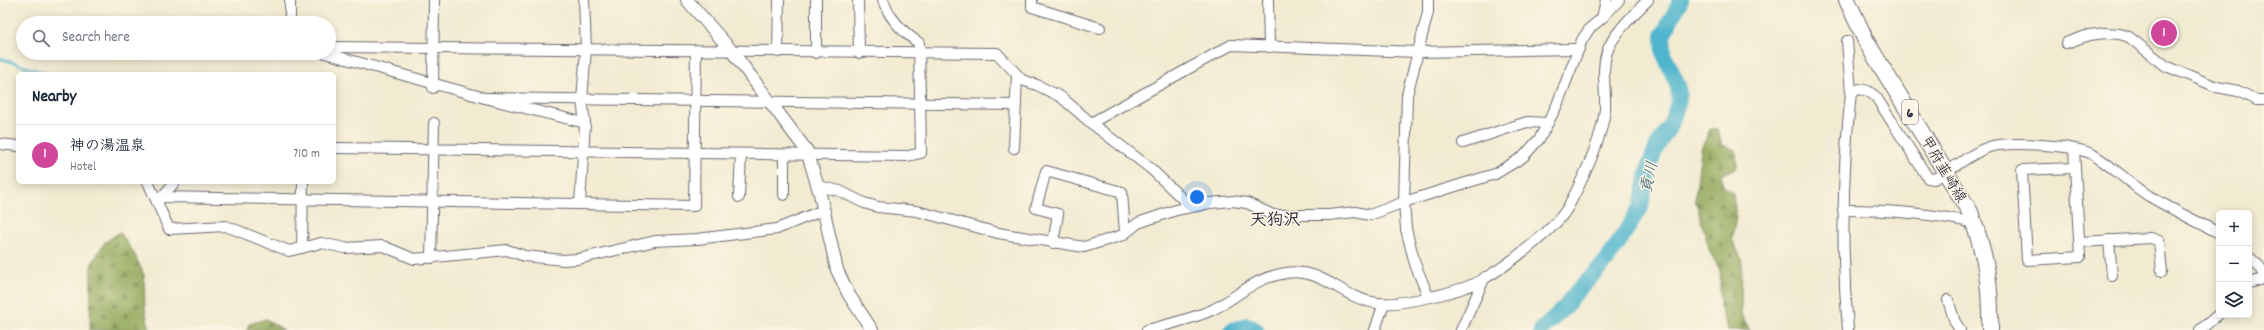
<!DOCTYPE html>
<meta charset="utf-8">
<style>
body{margin:0;font-family:Dekko,"Klee One",sans-serif;background:#f6f6f7;color:#1f2937}
.controls{position:absolute;right:12px;bottom:12px;display:grid;overflow:hidden;border-radius:6px;box-shadow:0 2px 10px #0003}
.controls button{width:36px;height:36px;display:grid;place-items:center;padding:0;border:0;border-bottom:1px solid #e0e1e3;background:#fff;color:#1f2937;font:20px sans-serif}
.you{position:absolute;left:1197px;top:197px;width:14px;height:14px;margin:-10px;border:3px solid #fff;border-radius:50%;background:#1a73e8;box-shadow:0 0 0 6px #1a73e833}
.badge{display:grid;place-items:center;width:26px;height:26px;border-radius:50%;background:#ea580c;color:#fff;font-size:13px;font-weight:700}
.pin{position:absolute;translate:-50% -50%;border:2px solid #fff;box-shadow:0 1px 4px #0006}
.list{margin:0;padding:0;list-style:none}
h2{display:flex;justify-content:space-between;align-items:center;height:52px;margin:0;padding:0 16px;font-size:17px}
h2 small{font-size:13px;font-weight:400;color:#747a83}
.list li{display:grid;grid-template-columns:26px 1fr auto;gap:12px;align-items:center;box-sizing:border-box;height:60px;padding:0 16px;border-top:1px solid #e0e1e3}
.list b{display:block;font-size:15px;white-space:nowrap}
.list p{margin:0;font-size:13px;white-space:nowrap;color:#747a83}
.list em{font-size:13px;font-style:normal;color:#747a83}
.icon{flex:none;width:22px;height:22px;fill:none;stroke:currentColor;stroke-width:2;stroke-linecap:round;stroke-linejoin:round}
.map{position:relative;flex:none;width:2264px;height:330px;overflow:hidden}
.search{position:absolute;background:#fff;box-shadow:0 2px 10px #0003;left:16px;top:16px;width:320px;height:44px;display:flex;align-items:center;gap:10px;box-sizing:border-box;padding:0 14px;border-radius:22px;color:#747a83;font-size:15px}
.panel{position:absolute;background:#fff;box-shadow:0 2px 10px #0003;left:16px;top:72px;width:320px;height:112px;border-radius:6px}
.map>svg:first-child{display:block}
</style>
<div class="map">
<svg width="2264" height="330" viewBox="0 0 2264 330">
<defs>
<pattern id="forest-firs" width="22" height="20" patternUnits="userSpaceOnUse"><rect width="22" height="20" fill="#90a759"/><path d="M5 1l3.5 6h-7zM16 11l3.5 6h-7z" fill="#75884b"/></pattern>
</defs>
<rect width="100%" height="100%" fill="#fcf5e5"/>
<filter id="ink" filterUnits="userSpaceOnUse"><feTurbulence type="fractalNoise" baseFrequency=".025" numOctaves="2"/><feDisplacementMap in="SourceGraphic" scale="8" xChannelSelector="R" yChannelSelector="G"/><feConvolveMatrix kernelMatrix="1 2 1 2 8 2 1 2 1" color-interpolation-filters="sRGB"/></filter>
<filter id="wash" filterUnits="userSpaceOnUse"><feTurbulence type="fractalNoise" baseFrequency=".012" numOctaves="4" result="noise"/><feDisplacementMap in="SourceGraphic" scale="16" xChannelSelector="R" yChannelSelector="G"/><feGaussianBlur stdDeviation="0.9" result="paint"/><feColorMatrix in="noise" values="0 0 0 0 0 0 0 0 0 0 0 0 0 0 0 0 0 1.4 0 .05"/><feComposite in="paint" operator="in"/></filter>
<g filter="url(#wash)">
<rect width="100%" height="100%" fill="#f2ebd2"/>
<!-- forest -->
<g fill="url(#forest-firs)" stroke="#59644a">
<path d="M1710,129H1717L1722,145L1736,150L1737,168L1721,175L1723,186L1733,192L1736,217L1732,239L1742,260L1741,314L1750,330H1728L1720,306V270L1710,252L1695,199L1701,149Z"/>
<path d="M120,232L135,255L144,275L145,309L150,330H90L91,265L104,243Z"/>
<path d="M266,319L284,330H247L249,324Z"/>
</g>
<g fill="none" stroke-linecap="round" stroke-linejoin="round">
<!-- stream -->
<path stroke="#4fb5cd" stroke-width="2.5" d="M0,58L47,74"/>
<!-- river -->
<g stroke="#4fb5cd" stroke-width="16">
<path d="M1232,330L1247,325L1256,330"/>
<path d="M1541,330L1568,304L1570,299L1608,259L1641,207L1650,163L1657,146L1669,128L1679,101L1678,86L1664,54L1663,35L1681,0"/>
</g>
</g>
</g>
<g filter="url(#ink)">
<g fill="none" stroke-linecap="round" stroke-linejoin="round">
<!-- minor casing -->
<g stroke="#6b6870" stroke-width="12">
<g id="minor">
<path d="M858,0L859,53"/>
<path d="M1032,0V7L1100,28"/>
<path d="M1268,0L1269,47"/>
<path d="M1602,18L1606,0"/>
<path d="M290,23V0"/>
<path d="M1847,41L1851,93"/>
<path d="M2066,43L2089,35L2105,33L2120,34L2129,37L2166,66L2217,87L2238,91L2256,100H2264"/>
<path d="M329,47L997,53L1022,80L1037,85L1061,97L1091,123L1150,168L1191,207"/>
<path d="M778,52L779,0"/>
<path d="M325,53L485,98L585,123"/>
<path d="M816,53V0"/>
<path d="M433,88L434,0"/>
<path d="M485,98L1016,105"/>
<path d="M1091,123L1231,45L1417,52L1579,49"/>
<path d="M1463,143L1527,122L1548,123"/>
<path d="M0,144L18,146"/>
<path d="M334,148L908,156L921,153L919,43C904,33 889,18 883,0"/>
<path d="M1014,148L1017,75"/>
<path d="M2074,149L2080,257L2027,260L2022,170L2075,168"/>
<path d="M784,155V195"/>
<path d="M148,182L169,229L226,226L289,251L321,243L345,248L383,246L414,259L507,250L525,256L563,260L578,259L655,241L697,239L777,229L823,210"/>
<path d="M818,186L840,191L864,203L878,207L917,211L998,233L1084,247L1123,235L1138,223L1176,210L1210,203L1233,201L1247,203L1273,215H1329L1355,212L1370,215L1404,202L1495,174L1523,157L1540,138L1557,105L1582,40L1590,28L1602,18L1619,0"/>
<path d="M162,197L694,206L696,51"/>
<path d="M739,197L741,154"/>
<path d="M159,200L175,182"/>
<path d="M580,204L585,123L582,100L586,49L584,0"/>
<path d="M1843,210C1887,210 1931,213 1974,223"/>
<path d="M2109,240L2112,276"/>
<path d="M2079,242L2151,238L2159,241L2162,272"/>
<path d="M1053,243L1058,214L1036,208L1046,171L1122,192L1125,233"/>
<path d="M302,248L303,182"/>
<path d="M2249,257L2259,266L2264,273"/>
<path d="M431,258L434,123"/>
<path d="M2249,283L2264,279"/>
<path d="M1428,296L1415,264L1406,229L1404,202L1407,95L1428,12V0"/>
<path d="M1948,300L1955,322L1960,330"/>
<path d="M1147,330C1169,324 1193,319 1214,309C1241,295 1253,278 1286,273C1323,267 1342,299 1377,303C1400,306 1459,292 1480,281C1504,268 1555,230 1568,207C1583,179 1602,140 1605,109C1606,90 1601,70 1607,52C1612,35 1635,13 1648,0"/>
<path d="M1375,330L1384,303"/>
<path d="M1461,330L1485,277"/>
<path d="M1848,330C1841,250 1842,173 1851,93L1859,89L1868,91L1876,97L1928,178L1934,179C1953,170 1970,153 1989,147C2009,141 2074,145 2092,154C2112,166 2129,183 2149,196C2171,209 2196,221 2219,233"/>
<path d="M2200,330L2219,314"/>
</g>
</g>
<!-- tertiary casing -->
<g stroke="#6b6870" stroke-width="14">
<path id="tertiary" d="M687,0L731,50L807,151L820,194L837,270L849,295L872,330"/>
</g>
<!-- primary casing -->
<g stroke="#6b6870" stroke-width="18">
<path id="primary" d="M1847,0L1867,43L1970,212C1986,255 1991,284 1990,330"/>
</g>
<!-- minor -->
<use href="#minor" stroke="#fff" stroke-width="10"/>
<!-- tertiary -->
<use href="#tertiary" stroke="#fff" stroke-width="12"/>
<!-- primary -->
<use href="#primary" stroke="#fff" stroke-width="16"/>
</g>
</g>
<g text-anchor="middle" stroke-width="3" stroke-linejoin="round" paint-order="stroke">
<!-- shield labels -->
<rect fill="#fcf5e5" stroke="#63616e" stroke-width="1" x="1902" y="100" width="16" height="24" rx="3"/>
<g font-size="14" font-weight="bold" fill="#22223b">
<text x="1910" y="117">6</text>
</g>
<!-- street labels -->
<g font-size="15" fill="#22223b" stroke="#fcf5e5">
<text transform="translate(1944 169) rotate(59)" y="5">甲府韮崎線</text>
</g>
<!-- water labels -->
<g font-size="16" font-style="italic" fill="#345d75" stroke="#fcf5e5">
<text transform="translate(1648 177) rotate(-77)" y="6">貢川</text>
</g>
<!-- quarter labels -->
<g font-size="17" font-weight="bold" fill="#22223b" stroke="#fcf5e5">
<text x="1275" y="225">天狗沢</text>
</g>
</g>
</svg>
<div class="controls">
<button>+</button>
<button>−</button>
<button><svg class="icon" aria-label="layers" viewBox="0 0 24 24"><path d="M12 4l9 5-9 5-9-5zM3 14l9 5 9-5"/></svg></button>
</div>
<div class="you"></div>
<div class="pin badge" style="left:2164px;top:33px;background:#d1479c">1</div>
<div class="search"><svg class="icon" aria-label="search" viewBox="0 0 24 24"><circle cx="10" cy="10" r="6"/><path d="M15 15l6 6"/></svg>Search here</div>
<section class="panel">
<h2>Nearby<small></small></h2>
<ul class="list">
<li><span class="badge" style="background:#d1479c">1</span><div><b>神の湯温泉</b><p>Hotel</p></div><em>710 m</em></li>
</ul>
</section>
</div>
